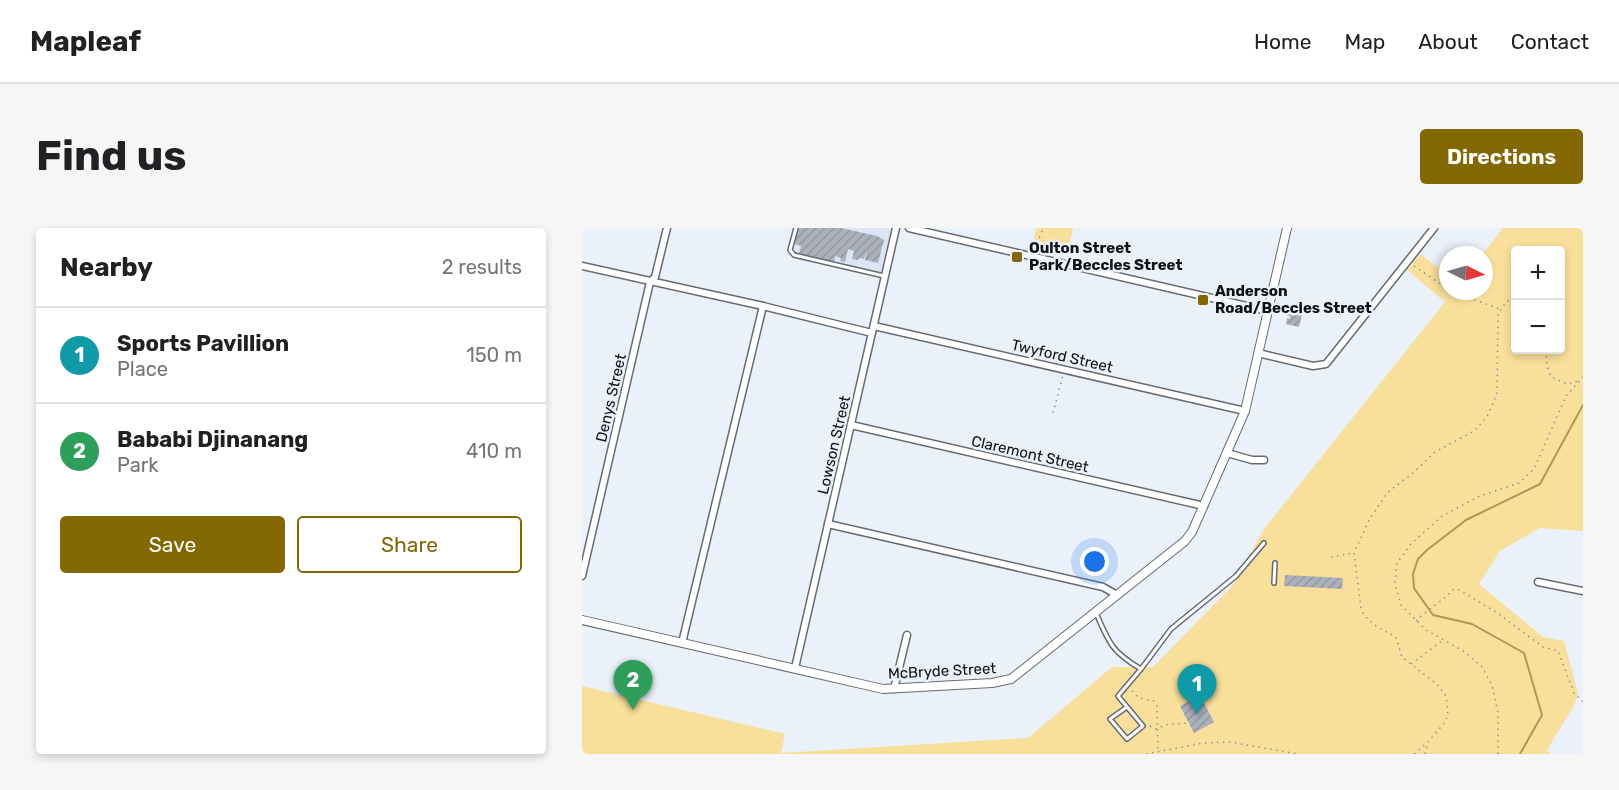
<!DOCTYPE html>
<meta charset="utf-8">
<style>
body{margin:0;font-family:Rubik,sans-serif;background:#f6f6f6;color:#202124}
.controls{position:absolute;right:18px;top:18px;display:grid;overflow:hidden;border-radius:6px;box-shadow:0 3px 9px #0003}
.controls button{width:54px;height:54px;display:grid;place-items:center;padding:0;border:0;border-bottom:2px solid #e0e0e0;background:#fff;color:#202124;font:30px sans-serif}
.compass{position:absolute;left:857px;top:18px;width:54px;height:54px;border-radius:50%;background:#fff;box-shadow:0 3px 9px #0003;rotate:95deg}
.you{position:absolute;left:513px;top:334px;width:21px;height:21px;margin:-15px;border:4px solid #fff;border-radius:50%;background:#1a73e8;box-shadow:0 0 0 9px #1a73e833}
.badge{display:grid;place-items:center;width:39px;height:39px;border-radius:50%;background:#836700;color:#fff;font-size:20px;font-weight:700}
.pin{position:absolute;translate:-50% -50px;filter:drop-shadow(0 2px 3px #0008)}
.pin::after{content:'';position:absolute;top:32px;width:21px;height:18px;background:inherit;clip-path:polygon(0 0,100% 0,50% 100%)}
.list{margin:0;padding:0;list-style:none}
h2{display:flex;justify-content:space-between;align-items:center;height:78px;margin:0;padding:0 24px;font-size:26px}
h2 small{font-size:20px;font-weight:400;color:#757577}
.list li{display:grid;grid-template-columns:39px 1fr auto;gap:18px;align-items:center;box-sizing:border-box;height:96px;padding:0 24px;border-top:2px solid #e0e0e0}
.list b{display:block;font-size:22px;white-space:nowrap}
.list p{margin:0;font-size:20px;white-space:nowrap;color:#757577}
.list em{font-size:20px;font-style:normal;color:#757577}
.actions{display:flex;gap:12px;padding:18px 24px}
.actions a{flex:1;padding:14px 0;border:2px solid #836700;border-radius:6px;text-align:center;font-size:21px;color:#836700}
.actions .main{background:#836700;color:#fff}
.map{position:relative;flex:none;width:1001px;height:526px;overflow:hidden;border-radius:6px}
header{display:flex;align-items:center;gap:36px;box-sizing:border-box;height:84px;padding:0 30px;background:#fff;border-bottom:2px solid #e0e0e0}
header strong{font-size:28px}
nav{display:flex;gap:33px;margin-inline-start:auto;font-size:21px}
.intro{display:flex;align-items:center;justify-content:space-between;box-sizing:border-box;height:144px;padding:0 36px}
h1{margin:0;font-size:42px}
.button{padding:15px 27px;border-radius:6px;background:#836700;color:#fff;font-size:21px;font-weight:700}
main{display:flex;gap:36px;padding:0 36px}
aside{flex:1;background:#fff;border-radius:6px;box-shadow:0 3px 9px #0003}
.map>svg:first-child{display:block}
</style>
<header>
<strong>Mapleaf</strong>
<nav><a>Home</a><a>Map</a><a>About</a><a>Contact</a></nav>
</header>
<div class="intro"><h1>Find us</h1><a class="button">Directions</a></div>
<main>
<aside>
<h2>Nearby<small>2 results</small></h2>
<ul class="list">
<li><span class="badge" style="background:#0f9aa8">1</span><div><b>Sports Pavillion</b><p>Place</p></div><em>150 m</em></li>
<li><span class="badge" style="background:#2e9e5b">2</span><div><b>Bababi Djinanang</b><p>Park</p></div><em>410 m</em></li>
</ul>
<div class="actions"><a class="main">Save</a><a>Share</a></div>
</aside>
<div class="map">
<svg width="1001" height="526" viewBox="0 0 1001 526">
<defs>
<pattern id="building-hatch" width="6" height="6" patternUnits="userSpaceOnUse" patternTransform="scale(1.5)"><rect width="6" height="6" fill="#abb1ba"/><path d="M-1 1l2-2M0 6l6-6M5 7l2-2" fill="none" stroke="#92979f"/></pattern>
</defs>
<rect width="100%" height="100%" fill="#ebf1fb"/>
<!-- built -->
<path fill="#dbe5f5" d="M211,0H307L308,8L299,48L205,27Z"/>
<!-- green -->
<g fill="#f8df9a" fill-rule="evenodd">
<path d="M454,0H491L485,27L450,19Z"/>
<path d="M921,0H1001V303L958,300L918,323L897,356L961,409L982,413L996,466L992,478L965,522L969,526H0V458L203,506L199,525L446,510L530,439H571L651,357L682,301L863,74L825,42L838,26L866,47V63H902V27H900ZM933,22H978V122H933Z"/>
</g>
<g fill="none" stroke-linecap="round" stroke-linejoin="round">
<!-- stream -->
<path stroke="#b09854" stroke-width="2" d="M938,526L960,487L942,425L890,396L851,387L832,360L831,346L836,331L845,322L884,292L958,256L1001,177"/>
</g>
<!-- building -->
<g fill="url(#building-hatch)">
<path d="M215,0H259L295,8L302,12L296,35L283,32L285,21L282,31L277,30L276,32L270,31L272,23L266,21L263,34L258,33L259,30L253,28L252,34L217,26L219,18L213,16Z"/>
<path d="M715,76L722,78L717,99L704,96L705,90L708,91V88H705L707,79L714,80Z"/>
<path d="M703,347L761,350L760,361L702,358Z"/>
<path d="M618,467L632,494L612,505L598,478Z"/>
</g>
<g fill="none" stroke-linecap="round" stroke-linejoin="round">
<!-- service casing -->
<g stroke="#666b73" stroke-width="6">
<g id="service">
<path d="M214,0L208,22L212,27L302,48"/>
<path d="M692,355L693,335"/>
<path d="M514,385C527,415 530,424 559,441L589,401L654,348L682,315"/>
<path d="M545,479L528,491L545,511L561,498L536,468L559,441"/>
</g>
</g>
<!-- minor casing -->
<g stroke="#666b73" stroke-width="9">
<g id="minor">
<path d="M327,0L686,83"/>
<path d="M0,38L181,78L290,105"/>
<path d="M292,98L663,183"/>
<path d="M676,125L731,138L744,136L852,0"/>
<path d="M269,197L622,278"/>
<path d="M645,225L670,232H682"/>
<path d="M246,296L521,359L535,367"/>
<path d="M0,348L68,54L73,49L85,0"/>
<path d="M956,354L1001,363"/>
<path d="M100,415L181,78"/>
<path d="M213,440L314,0"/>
<path d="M312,461L325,407"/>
</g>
</g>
<!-- tertiary casing -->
<g stroke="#666b73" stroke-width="10">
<path id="tertiary" d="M0,392L301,461L410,455L429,451L603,313L610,304L663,183L705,0"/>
</g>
<!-- path -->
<g stroke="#8d9299" stroke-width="1.5" stroke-dasharray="1.5 4.5" stroke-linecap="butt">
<path d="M453,21L461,0"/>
<path d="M832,38L866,61"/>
<path d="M870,63L917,81"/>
<path d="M964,122L965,137L969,149L985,156L996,153"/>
<path d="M471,185L481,147"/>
<path d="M749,329L771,325"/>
<path d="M834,393C844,382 863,372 870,362L875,361L879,363L914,384L961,419L976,423L992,465L1001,474"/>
<path d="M829,436L861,412"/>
<path d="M550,463L557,470L572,473L575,478L576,523"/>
<path d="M568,498L573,501L587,496L606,495"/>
<path d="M564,526L621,515L648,514L716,526"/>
<path d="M832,526L846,514L864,493L866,483L864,468L857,458L820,429L814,409C800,401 785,396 779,380L772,325L788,290L806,264L831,245L853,224L892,203L905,189L915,166L916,86L924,74L933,70"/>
<path d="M843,526L846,515"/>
<path d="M916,526V485L910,457L900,439L883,424L844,402L819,377L813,355L815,335L828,317L860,288L898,268L937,255L952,241L984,168L1001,149"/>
</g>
<!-- service -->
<use href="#service" stroke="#fff" stroke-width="3"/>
<!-- minor -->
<use href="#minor" stroke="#fff" stroke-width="6"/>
<!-- tertiary -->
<use href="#tertiary" stroke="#fff" stroke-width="8"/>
</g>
<!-- markers -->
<g fill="#836700" stroke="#ebf1fb" stroke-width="2">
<rect x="429" y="23" width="12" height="12" rx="3"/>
<rect x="615" y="66" width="12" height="12" rx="3"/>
</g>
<g text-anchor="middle" stroke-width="5" stroke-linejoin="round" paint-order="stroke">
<!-- poi labels -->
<g font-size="15" font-weight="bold" fill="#0e1013" stroke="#ebf1fb" text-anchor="start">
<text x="447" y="25">Oulton Street<tspan x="447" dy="17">Park/Beccles Street</tspan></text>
<text x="633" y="68">Anderson<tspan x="633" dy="17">Road/Beccles Street</tspan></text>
</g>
<!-- street labels -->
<g font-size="15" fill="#0e1013" stroke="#ebf1fb">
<text transform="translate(480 128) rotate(13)" y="5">Twyford Street</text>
<text transform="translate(29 170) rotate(-77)" y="5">Denys Street</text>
<text transform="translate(252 217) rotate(-77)" y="5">Lowson Street</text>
<text transform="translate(448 226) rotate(13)" y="5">Claremont Street</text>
<text transform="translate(360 443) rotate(-3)" y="5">McBryde Street</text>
</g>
</g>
</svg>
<div class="controls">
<button>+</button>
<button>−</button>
</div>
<svg class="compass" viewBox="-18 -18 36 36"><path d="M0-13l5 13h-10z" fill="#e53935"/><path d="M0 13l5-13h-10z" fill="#757577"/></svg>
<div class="you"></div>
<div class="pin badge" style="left:615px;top:486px;background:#0f9aa8">1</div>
<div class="pin badge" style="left:51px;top:482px;background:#2e9e5b">2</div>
</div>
</main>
